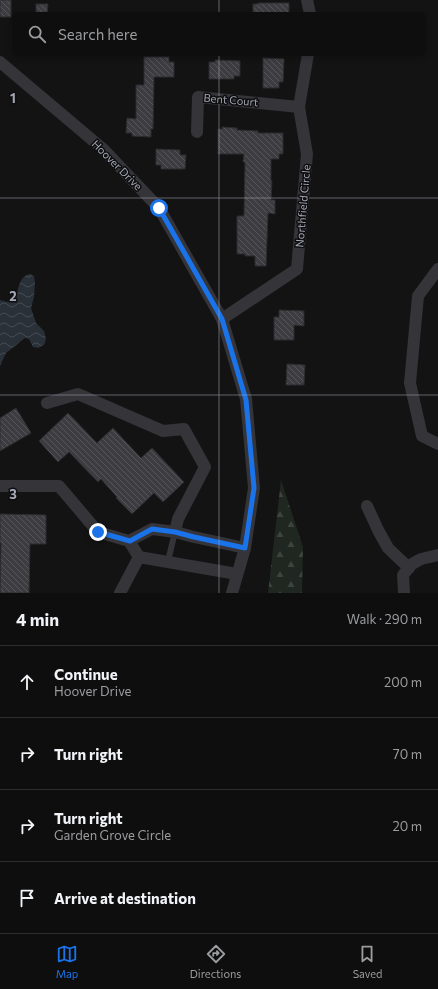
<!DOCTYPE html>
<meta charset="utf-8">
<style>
body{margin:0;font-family:Commissioner,sans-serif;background:#1c1c1d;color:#f1f3f6}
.stop{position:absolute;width:12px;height:12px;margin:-9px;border:3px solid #1a73e8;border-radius:50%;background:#fff}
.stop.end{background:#1a73e8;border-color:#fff;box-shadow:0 1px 4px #0008}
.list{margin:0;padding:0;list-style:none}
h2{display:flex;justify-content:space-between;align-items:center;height:52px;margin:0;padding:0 16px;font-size:17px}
h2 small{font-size:13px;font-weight:400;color:#9b9c9e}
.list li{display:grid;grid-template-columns:26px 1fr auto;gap:12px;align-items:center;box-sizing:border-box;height:72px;padding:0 16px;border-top:1px solid #2e2e2f}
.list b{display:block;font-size:15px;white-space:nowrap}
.list p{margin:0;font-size:13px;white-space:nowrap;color:#9b9c9e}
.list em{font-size:13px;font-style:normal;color:#9b9c9e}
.icon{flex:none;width:22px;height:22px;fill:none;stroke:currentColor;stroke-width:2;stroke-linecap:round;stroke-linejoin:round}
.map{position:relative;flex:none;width:438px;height:593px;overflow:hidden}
.search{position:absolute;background:#0e0e0f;box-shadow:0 2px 6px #0003;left:12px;right:12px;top:12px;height:44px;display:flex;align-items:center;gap:10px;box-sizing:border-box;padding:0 14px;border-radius:6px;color:#9b9c9e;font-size:15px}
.sheet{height:340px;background:#0e0e0f}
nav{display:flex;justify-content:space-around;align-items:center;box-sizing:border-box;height:56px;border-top:1px solid #2e2e2f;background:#0e0e0f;font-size:11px;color:#9b9c9e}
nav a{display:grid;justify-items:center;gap:2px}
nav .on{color:#1a73e8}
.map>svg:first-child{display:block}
</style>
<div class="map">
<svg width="438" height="593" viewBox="0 0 438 593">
<defs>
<pattern id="forest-firs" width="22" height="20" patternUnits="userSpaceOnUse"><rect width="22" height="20" fill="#1f2720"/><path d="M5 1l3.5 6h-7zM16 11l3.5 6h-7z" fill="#3d443e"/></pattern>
<pattern id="water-waves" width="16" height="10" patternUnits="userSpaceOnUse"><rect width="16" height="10" fill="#293038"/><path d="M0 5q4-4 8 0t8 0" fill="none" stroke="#454b53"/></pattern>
<pattern id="building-back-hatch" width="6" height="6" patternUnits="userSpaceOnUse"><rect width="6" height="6" fill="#3d3d41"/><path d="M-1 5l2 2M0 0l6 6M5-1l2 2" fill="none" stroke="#56565a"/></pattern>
</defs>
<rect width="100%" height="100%" fill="#131314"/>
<!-- forest -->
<path fill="url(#forest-firs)" d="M281,480L303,547L302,593H268Z"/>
<!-- water -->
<path fill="url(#water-waves)" d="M30,274L34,276L35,283L34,297L31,308L36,323L44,331L46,339L44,345L38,348L33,347L29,339L25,338L6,353L0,366V300L7,302L16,297C19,288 19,276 30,274Z"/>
<!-- building -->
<g fill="url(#building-back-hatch)" stroke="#2d2d30">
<rect x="0" y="0" width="11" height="17"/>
<path d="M258,3H289V14H253V4H258Z"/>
<path d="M36,4H48L47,14H36Z"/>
<path d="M144,57H169V62H174V77H154L153,129H151V137L132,136V133H126L127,118L136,119V85H144Z"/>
<path d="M263,58L284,59L283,82H279V88H263Z"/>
<path d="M215,60L240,61V76H234V79H209V62H215Z"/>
<path d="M222,127L237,128V130L258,131V133H283V154H279V159H271V181H272L271,200H275V214L268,213L266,266H255V256H245V254H237V216H244L245,162H243L244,154H218V129H222Z"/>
<path d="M156,149L180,150V155H186L185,169H161V165H156Z"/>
<path d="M279,310L304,311V326L294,325V340H274V317H279Z"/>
<path d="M287,364L305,365L304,385H286Z"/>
<path d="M16,408L31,433L0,451V418Z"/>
<path d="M68,413L97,443L113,428L141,458L152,448L184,482L163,502L154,493L132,514L116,498L117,497L101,479L98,482L69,452L58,462L39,441Z"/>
<path d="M0,514L46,515V544H30L29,593H0L1,543H0Z"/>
</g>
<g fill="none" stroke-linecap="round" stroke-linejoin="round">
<!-- service -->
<path stroke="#343439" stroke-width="6" d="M168,561L175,532"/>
<!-- minor -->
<g stroke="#343439" stroke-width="12">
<path d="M307,0L310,14"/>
<path d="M0,62L103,149L159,208L222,319L246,399L254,488L245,548L232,593"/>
<path d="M197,132L198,97L299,107"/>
<path d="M438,269L418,296L410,383L422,436L438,444"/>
<path d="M222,319L297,269L307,154L299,107L308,54"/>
<path d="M47,403L78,394L163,431L184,429L205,467L178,519L175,532"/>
<path d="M0,486H59L98,532L129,541L139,557"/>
<path d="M367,506L378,530L388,548L409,568"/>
<path d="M129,541L152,529L160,530L175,532L194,537L245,548"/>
<path d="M139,557L237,574"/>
<path d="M120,593L139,557"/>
<path d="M404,593L403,575L412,564L421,559L438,555"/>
</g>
</g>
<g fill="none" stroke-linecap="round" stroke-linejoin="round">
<!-- route -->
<path stroke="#1a73e8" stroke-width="5" d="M98,532L130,541L152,529L160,530L175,532L194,537L245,548L254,488L246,400L222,319L159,208"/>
</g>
<!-- grid -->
<path fill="none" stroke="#a4a7b5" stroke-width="1" stroke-opacity="0.55" d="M219,0V14M219,54V593M0,198H438M0,395H438"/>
<g text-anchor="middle" stroke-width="3" stroke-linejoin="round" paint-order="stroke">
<!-- street labels -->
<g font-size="11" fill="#a4a7b5" stroke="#0e0e0f">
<text transform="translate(231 100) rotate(5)" y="4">Bent Court</text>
<text transform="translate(117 165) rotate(45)" y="4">Hoover Drive</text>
<text transform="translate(303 206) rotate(-85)" y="4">Northfield Circle</text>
</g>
</g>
<g font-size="13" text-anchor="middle" font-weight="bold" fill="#a4a7b5" stroke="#0e0e0f" stroke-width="3" stroke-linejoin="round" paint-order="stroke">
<text x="13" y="103">1</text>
<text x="13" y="301">2</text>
<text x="13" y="499">3</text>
</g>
</svg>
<div class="stop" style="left:159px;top:208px"></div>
<div class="stop end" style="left:98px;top:532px"></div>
<div class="search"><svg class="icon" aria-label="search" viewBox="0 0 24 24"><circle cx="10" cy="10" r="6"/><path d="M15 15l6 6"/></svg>Search here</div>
</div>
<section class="sheet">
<h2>4 min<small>Walk · 290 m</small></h2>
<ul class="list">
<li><svg class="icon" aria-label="ahead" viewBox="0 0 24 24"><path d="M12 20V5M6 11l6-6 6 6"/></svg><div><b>Continue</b><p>Hoover Drive</p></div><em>200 m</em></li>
<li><svg class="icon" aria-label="right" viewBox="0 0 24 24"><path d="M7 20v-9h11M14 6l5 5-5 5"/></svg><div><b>Turn right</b></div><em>70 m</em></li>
<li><svg class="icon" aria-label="right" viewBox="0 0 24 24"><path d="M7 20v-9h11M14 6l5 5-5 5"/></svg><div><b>Turn right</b><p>Garden Grove Circle</p></div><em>20 m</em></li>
<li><svg class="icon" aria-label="arrive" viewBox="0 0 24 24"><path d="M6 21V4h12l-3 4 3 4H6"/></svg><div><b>Arrive at destination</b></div></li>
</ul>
</section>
<nav>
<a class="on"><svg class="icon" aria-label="map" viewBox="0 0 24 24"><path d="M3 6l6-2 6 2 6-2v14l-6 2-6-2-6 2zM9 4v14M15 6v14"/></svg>Map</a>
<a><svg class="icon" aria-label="directions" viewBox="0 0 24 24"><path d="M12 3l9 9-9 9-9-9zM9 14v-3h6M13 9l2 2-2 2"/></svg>Directions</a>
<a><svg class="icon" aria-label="saved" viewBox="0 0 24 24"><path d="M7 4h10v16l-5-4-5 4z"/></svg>Saved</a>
</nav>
